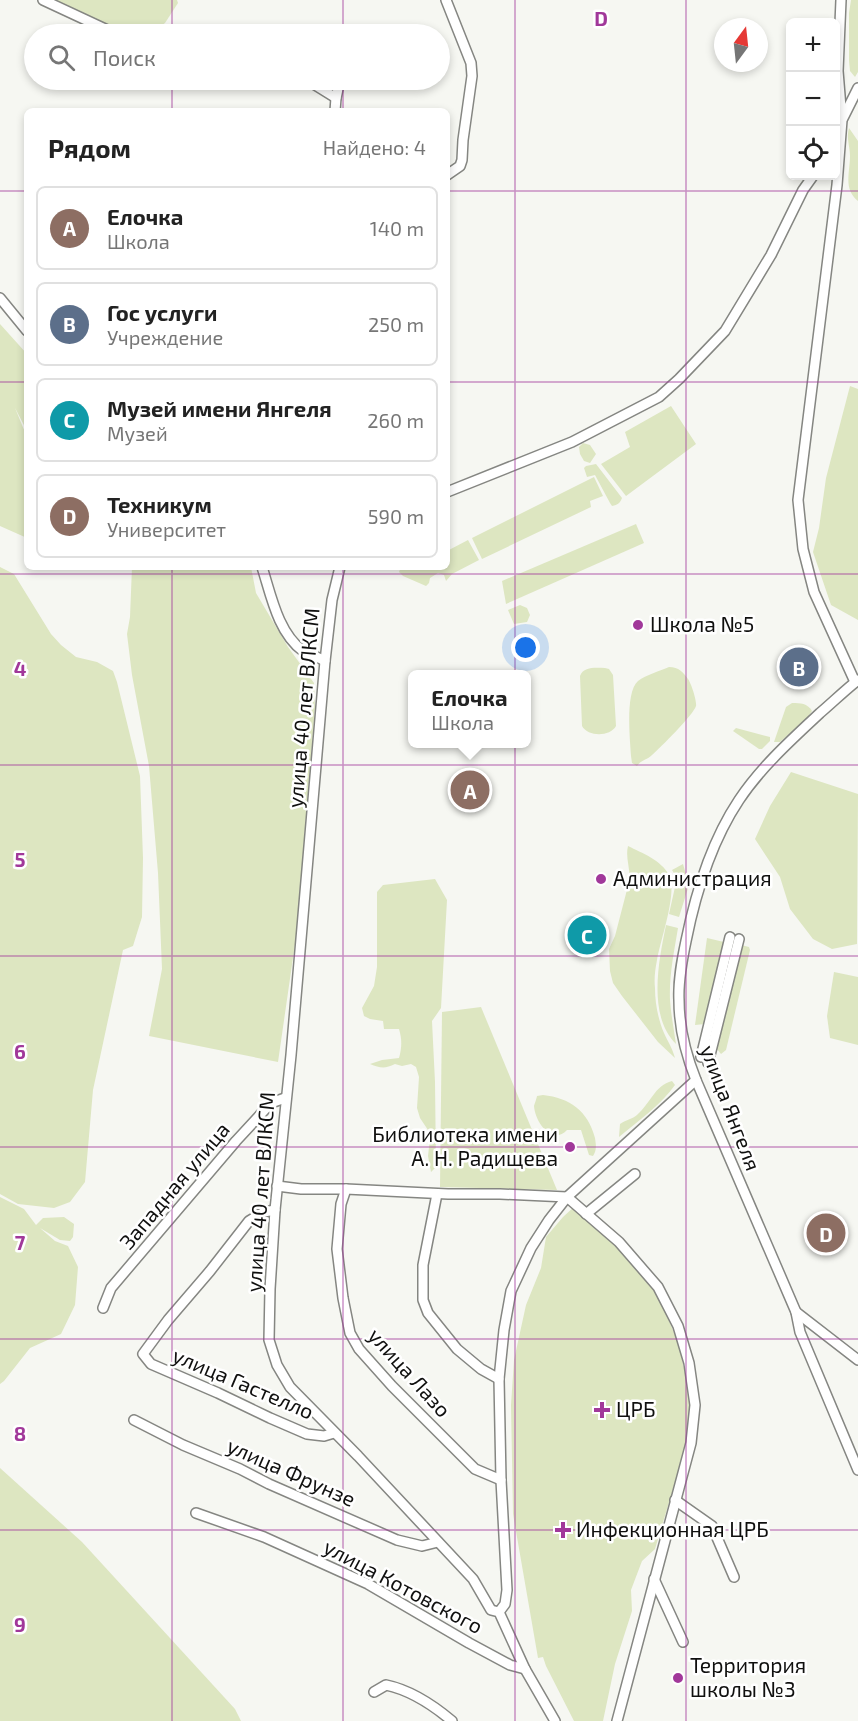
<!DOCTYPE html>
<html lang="ru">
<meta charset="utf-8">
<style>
body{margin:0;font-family:"Exo 2",sans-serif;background:#f2f2f2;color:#222}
.controls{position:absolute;right:18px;top:18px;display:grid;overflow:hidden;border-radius:9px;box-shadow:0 3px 9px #0003}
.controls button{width:54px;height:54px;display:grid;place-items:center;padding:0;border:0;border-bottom:2px solid #e0e0e0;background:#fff;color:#222;font:30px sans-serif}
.compass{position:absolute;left:714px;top:18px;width:54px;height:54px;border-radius:50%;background:#fff;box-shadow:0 3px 9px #0003;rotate:15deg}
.you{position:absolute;left:526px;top:648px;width:21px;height:21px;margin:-15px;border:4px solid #fff;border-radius:50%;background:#1a73e8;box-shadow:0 0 0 9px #1a73e833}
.badge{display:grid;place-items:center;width:39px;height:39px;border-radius:50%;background:#0b8043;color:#fff;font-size:20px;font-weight:700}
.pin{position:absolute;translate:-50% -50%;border:3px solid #fff;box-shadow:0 2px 6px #0006}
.popup{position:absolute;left:408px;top:670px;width:123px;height:78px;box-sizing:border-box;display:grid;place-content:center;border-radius:9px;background:#fff;filter:drop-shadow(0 2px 4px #0005);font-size:20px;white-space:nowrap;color:#767676}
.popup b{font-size:22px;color:#222}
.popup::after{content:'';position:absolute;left:50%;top:100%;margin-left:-12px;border:12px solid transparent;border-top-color:#fff}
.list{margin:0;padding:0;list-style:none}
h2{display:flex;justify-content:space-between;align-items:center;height:78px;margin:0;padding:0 24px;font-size:26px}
h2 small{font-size:20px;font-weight:400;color:#767676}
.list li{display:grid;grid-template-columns:39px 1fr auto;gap:18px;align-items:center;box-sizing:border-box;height:84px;margin:0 12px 12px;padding:0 12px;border:2px solid #e0e0e0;border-radius:9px}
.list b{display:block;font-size:22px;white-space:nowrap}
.list p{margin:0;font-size:20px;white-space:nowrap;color:#767676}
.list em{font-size:20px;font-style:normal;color:#767676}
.icon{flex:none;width:33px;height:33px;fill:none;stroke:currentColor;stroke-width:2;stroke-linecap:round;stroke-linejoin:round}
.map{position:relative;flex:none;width:858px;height:1721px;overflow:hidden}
.search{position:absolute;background:#fff;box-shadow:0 3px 9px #0003;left:24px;top:24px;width:426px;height:66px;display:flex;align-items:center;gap:15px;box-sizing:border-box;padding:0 21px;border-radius:33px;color:#767676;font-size:22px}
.panel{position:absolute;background:#fff;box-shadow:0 3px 9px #0003;left:24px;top:108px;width:426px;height:462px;border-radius:9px}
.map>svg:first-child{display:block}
</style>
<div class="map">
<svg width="858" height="1721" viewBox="0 0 858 1721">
<rect width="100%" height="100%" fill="#f6f7f2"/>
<!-- green -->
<g fill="#dde6c1">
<path d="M56,0H177L178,3L165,23L152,32L94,24L75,15Z"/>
<path d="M851,0H858V72L855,77L850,71L849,61V13Z"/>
<path d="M849,128L858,141V201C843,189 850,172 850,156C850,146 846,138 849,128Z"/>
<path d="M0,324L27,354V431L15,408L27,437V538L0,526Z"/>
<path d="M850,386L858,389V620L831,605L813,552L819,528L826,478Z"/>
<path d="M671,406L696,444L626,496L601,464L630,447L625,432Z"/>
<path d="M583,443L590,445L596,454L590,463L584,461L580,454L579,447Z"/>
<path d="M596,464L622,498C620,503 618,505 612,506L610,503L595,475L587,477L584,468L586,466Z"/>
<path d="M594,477L603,496L590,501L591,507L482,559L472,538Z"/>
<path d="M636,524L644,543L506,604L502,581Z"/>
<path d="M468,540L479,560L452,574L446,581L444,575L438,573L430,578L429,583L426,586L403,576L399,572L401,567H447V551Z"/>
<path d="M0,567L14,574L51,634L61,645L76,657L97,662L113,671L117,682L140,776L143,858L142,917L133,946L123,950L93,1090L85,1182L70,1202L54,1208L18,1204L0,1194Z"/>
<path d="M132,567H251L256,593L288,647L314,683L315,708L296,937L278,1062L149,1036L162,969L158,873L149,766L132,675L127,634L130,617Z"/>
<path d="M520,605L527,608L530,615L527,622L514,624L508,610Z"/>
<path d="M669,667C679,667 683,672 688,679C691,683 697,701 696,706C694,714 660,748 652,755C647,760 641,760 637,766L632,763L631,756C630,739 625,692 638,681C646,675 660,671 669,667Z"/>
<path d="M605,668L609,669L613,675L616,726C610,737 588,737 582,726L580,676C584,666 596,668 605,668Z"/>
<path d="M792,703C801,703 807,703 812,711L807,718L780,742H774L786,707Z"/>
<path d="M736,728L770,737V741L762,749H759L733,731Z"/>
<path d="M791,772L858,794L857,944L832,949L813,939L790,909L780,877L755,839L770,806Z"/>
<path d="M628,846C642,853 661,860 669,875C678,892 660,941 657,960C655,970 654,979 655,988C655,1003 658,1019 664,1033C668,1042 672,1047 675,1058L658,1042L622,996L613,983L610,971L609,949L615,936L629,882C631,869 625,858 628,846Z"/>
<path d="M683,864L689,885L679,917L669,914L677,878L672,870Z"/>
<path d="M435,879L447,900L441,1008L432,1021L435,1082L436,1167L431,1172L428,1156L430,1138L428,1130L420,1118L417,1108L419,1077L416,1067L411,1064L402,1066L395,1064C385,1069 380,1068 370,1064L382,1060L399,1058C402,1047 402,1039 399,1029H384L383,1021L370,1019L364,1016L362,1008L374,986L377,967V892L383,885Z"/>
<path d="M666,925L678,928C674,952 669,976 670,1000C671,1015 674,1030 676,1044C647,1015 659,960 666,925Z"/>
<path d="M707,938L724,942L705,1024L695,1025Z"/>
<path d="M741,945L749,947L750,950L726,1050L721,1054L717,1049L739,947Z"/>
<path d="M834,972L858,977V1045L830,1038L827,1016Z"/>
<path d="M481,1007L557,1190L440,1187L442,1012Z"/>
<path d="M672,1081L675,1085C661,1105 638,1121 619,1137L620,1124C625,1120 633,1119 637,1115C650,1104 655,1085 672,1081Z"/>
<path d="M543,1095C570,1098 588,1111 595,1138C596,1145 597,1150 593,1156L589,1155L581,1130H567C552,1146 535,1122 534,1106C534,1106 537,1097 537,1096Z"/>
<path d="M0,1197L24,1209L36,1225L43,1218L64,1217L74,1224L73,1237L70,1241L60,1240L40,1228L55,1241L68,1246L78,1267L75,1305L61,1334L30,1348L4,1381L0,1384Z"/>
<path d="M575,1206L625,1255L657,1293L678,1342L691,1399L688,1439L655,1549L642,1561L631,1590L632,1611L615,1664L603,1721H574L546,1666L543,1657L538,1658L513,1514L511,1405L514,1360L526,1305L541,1268L546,1237L563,1217Z"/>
<path d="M0,1468L82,1542L235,1709L241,1721H0Z"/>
</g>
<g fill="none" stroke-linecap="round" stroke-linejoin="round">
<!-- minor casing -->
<g stroke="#858682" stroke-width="12">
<g id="minor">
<path d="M43,0L116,34"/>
<path d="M446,0L471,63L472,76L463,140L462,160L460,166L447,175"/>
<path d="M841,0L838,71L842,120L837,185L798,500L803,549L814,592L855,682"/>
<path d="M307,80L336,98"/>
<path d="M335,111L336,98L340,80"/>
<path d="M843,118L858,88"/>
<path d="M0,298L27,331"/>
<path d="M447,492L572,442L659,397L679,379L725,331L771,255L803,190L813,176"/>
<path d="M262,567C271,595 278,633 303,651C310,655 318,657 325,661"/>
<path d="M340,567L332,600L325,661L291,1055L275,1210L270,1289L269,1340L277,1365L290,1387L358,1456L473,1579L491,1610L499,1612L525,1669L555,1721"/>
<path d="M858,680C845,690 833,702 820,713C791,740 761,767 739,800C711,842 696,891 686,941C682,960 678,980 679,1000C679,1027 686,1055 696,1080L796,1312L800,1332L858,1470"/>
<path d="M701,1057L730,937"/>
<path d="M708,1063L739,939"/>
<path d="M277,1186L301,1189H346L448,1194H500L567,1197L619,1242L658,1287L678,1326L689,1363L695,1405L691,1443L617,1721"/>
<path d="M346,1189L341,1204L337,1249L343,1298L350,1333L359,1349L392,1386L475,1469L501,1480"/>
<path d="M437,1194L423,1265V1300L428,1313L457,1349L481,1369L499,1379"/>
<path d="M275,1210L264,1212L249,1221L210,1271L168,1320L143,1354L151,1364L218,1393L270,1418L307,1434L324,1436L334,1433"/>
<path d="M586,1214L635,1174"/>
<path d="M103,1308L111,1288L236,1141L271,1103L285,1098"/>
<path d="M796,1312L858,1360"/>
<path d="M134,1420L183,1445L240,1469L269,1484L397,1540L422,1546L438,1542"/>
<path d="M675,1500L712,1526L734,1577"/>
<path d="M196,1513L264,1537L368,1584L469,1643L510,1665L525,1669"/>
<path d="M654,1579L683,1642"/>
<path d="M499,1612L505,1604L507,1590L501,1480L499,1379L504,1330L511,1291L531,1248L549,1220L567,1197L696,1080"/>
<path d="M374,1692L386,1685C410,1690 433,1705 452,1721"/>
</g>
</g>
<!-- minor -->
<use href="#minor" stroke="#fff" stroke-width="9"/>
</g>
<!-- grid -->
<path fill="none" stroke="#a1389a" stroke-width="1.5" stroke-opacity="0.55" d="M172,0V34M343,0V34M515,0V1721M686,0V1721M172,80V111M343,80V111M0,191H27M447,191H858M0,382H27M447,382H858M172,567V1721M343,567V1721M0,574H858M0,765H858M0,956H858M0,1147H858M0,1339H858M0,1530H858"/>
<!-- markers -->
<g fill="#a1389a" stroke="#fff" stroke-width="2">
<circle cx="638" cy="625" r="6"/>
<circle cx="601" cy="879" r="6"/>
<circle cx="570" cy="1147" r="6"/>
<path d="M599 1401h6v6h6v6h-6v6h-6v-6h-6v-6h6z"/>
<path d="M560 1521h6v6h6v6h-6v6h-6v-6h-6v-6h6z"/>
<circle cx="678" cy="1678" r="6"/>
</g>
<g text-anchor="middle" stroke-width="5" stroke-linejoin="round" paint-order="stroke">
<!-- poi labels -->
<g font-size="21" fill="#10100f" stroke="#fff" text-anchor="start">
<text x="650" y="632">Школа №5</text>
<text x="613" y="886">Администрация</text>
<text x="558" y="1142" text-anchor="end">Библиотека имени<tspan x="558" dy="24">А. Н. Радищева</tspan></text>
<text x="616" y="1417">ЦРБ</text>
<text x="576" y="1537">Инфекционная ЦРБ</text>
<text x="690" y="1673">Территория<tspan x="690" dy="24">школы №3</tspan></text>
</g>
<!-- street labels -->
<g font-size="21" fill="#10100f" stroke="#fff">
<text transform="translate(304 708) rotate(-85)" y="7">улица 40 лет ВЛКСМ</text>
<text transform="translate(730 1108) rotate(69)" y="7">улица Янгеля</text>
<text transform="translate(175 1186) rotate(-50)" y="7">Западная улица</text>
<text transform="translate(261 1192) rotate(-86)" y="7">улица 40 лет ВЛКСМ</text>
<text transform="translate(409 1373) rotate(48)" y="7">улица Лазо</text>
<text transform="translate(243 1384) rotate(23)" y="7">улица Гастелло</text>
<text transform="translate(291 1473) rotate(24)" y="7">улица Фрунзе</text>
<text transform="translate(403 1587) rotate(28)" y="7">улица Котовского</text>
</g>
</g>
<g font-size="20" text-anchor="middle" font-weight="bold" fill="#a1389a" stroke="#fff" stroke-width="5" stroke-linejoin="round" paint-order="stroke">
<text x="601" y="26">D</text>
<text x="20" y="676">4</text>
<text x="20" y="867">5</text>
<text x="20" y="1059">6</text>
<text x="20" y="1250">7</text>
<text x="20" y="1441">8</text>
<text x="20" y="1632">9</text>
</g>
</svg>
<div class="controls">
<button>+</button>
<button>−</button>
<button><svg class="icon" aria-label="locate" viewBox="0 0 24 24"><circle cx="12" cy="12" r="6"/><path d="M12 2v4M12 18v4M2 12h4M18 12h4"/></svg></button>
</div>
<svg class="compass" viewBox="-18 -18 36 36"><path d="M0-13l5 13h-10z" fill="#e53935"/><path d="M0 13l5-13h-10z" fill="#767676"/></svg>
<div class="you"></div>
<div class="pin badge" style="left:470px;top:790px;background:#8d6e63">A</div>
<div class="popup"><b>Елочка</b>Школа</div>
<div class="pin badge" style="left:799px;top:667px;background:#5c6f8a">B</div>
<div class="pin badge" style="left:587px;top:935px;background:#0f9aa8">C</div>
<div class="pin badge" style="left:826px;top:1233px;background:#8d6e63">D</div>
<div class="search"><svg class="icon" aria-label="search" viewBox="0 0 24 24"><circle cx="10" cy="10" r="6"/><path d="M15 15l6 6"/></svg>Поиск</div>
<section class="panel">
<h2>Рядом<small>Найдено: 4</small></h2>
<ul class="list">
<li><span class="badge" style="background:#8d6e63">A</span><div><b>Елочка</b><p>Школа</p></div><em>140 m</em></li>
<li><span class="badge" style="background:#5c6f8a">B</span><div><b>Гос услуги</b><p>Учреждение</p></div><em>250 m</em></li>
<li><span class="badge" style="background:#0f9aa8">C</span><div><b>Музей имени Янгеля</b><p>Музей</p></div><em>260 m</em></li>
<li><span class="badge" style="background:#8d6e63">D</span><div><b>Техникум</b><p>Университет</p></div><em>590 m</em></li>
</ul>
</section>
</div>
